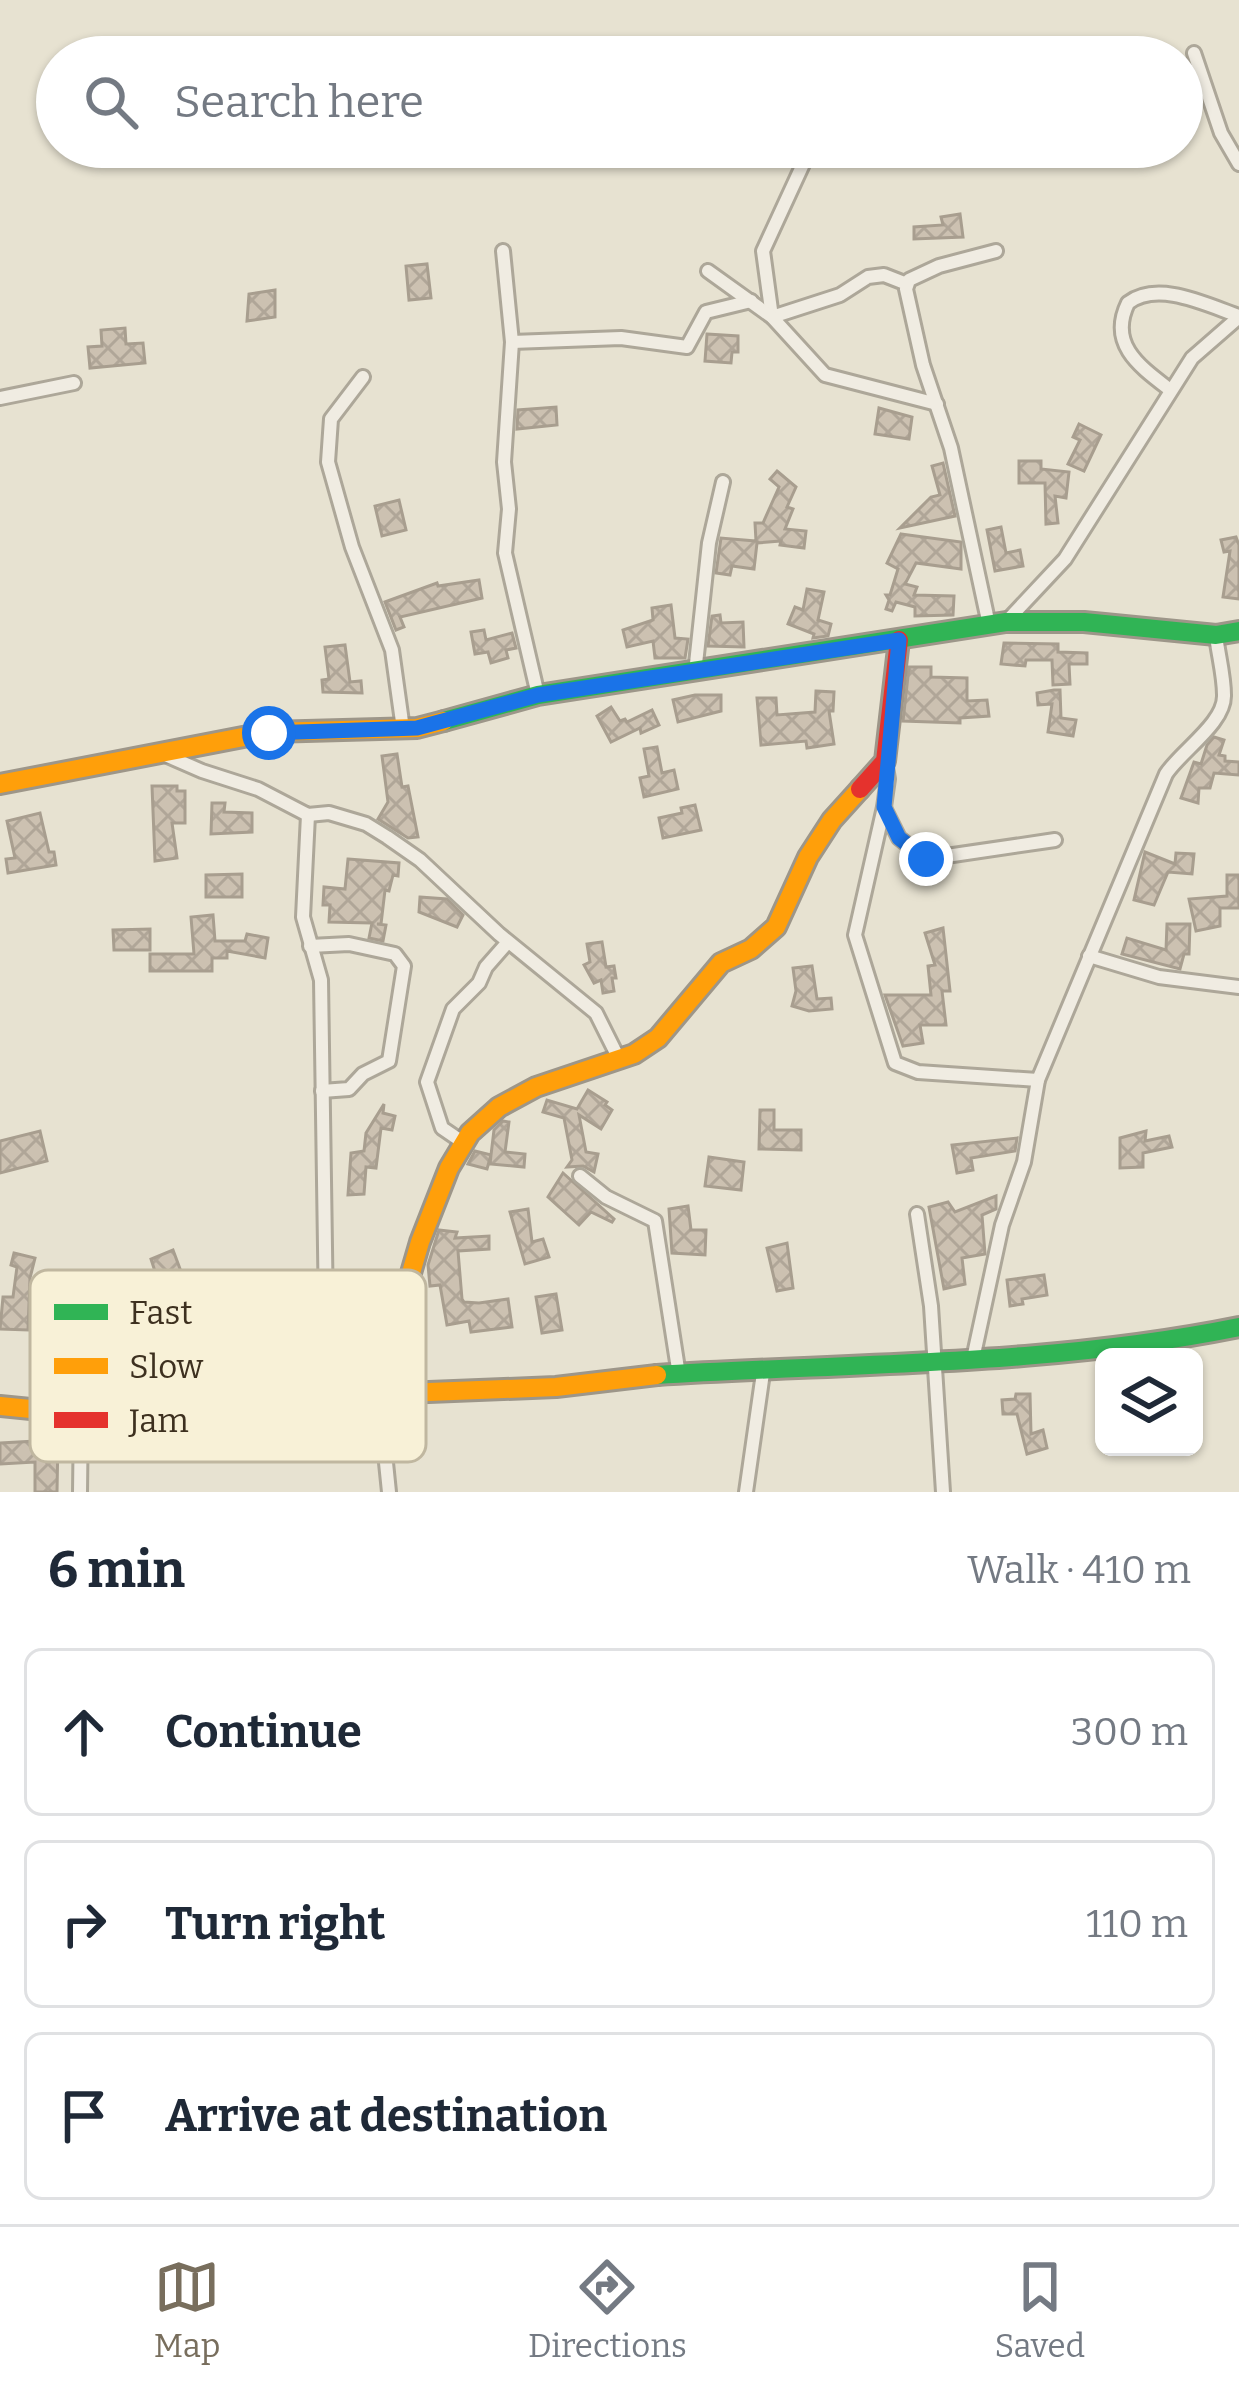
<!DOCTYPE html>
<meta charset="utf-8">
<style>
body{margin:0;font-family:Bitter,serif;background:#f2f2f3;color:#1f2937}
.controls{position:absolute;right:36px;bottom:36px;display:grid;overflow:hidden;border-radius:18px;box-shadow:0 3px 9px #0004}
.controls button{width:108px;height:108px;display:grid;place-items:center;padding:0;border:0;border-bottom:3px solid #e0e1e3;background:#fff;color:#1f2937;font:60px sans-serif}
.stop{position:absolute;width:36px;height:36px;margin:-27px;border:9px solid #1a73e8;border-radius:50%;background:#fff}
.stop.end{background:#1a73e8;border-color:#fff;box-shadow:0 3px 12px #0008}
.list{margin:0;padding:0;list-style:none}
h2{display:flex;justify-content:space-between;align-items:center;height:156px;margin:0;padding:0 48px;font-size:51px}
h2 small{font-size:39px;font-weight:400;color:#747a83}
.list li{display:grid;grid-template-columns:78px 1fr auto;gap:36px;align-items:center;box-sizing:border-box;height:168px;margin:0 24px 24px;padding:0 24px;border:3px solid #e0e1e3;border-radius:18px}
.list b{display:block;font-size:45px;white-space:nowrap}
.list em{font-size:39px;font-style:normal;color:#747a83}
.icon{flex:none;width:66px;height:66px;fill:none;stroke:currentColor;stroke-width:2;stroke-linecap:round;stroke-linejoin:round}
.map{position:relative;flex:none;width:1239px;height:1492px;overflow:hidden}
.search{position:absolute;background:#fff;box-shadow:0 3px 9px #0004;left:36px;right:36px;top:36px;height:132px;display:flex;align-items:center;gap:30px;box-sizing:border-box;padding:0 42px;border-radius:66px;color:#747a83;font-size:45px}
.sheet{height:732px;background:#fff}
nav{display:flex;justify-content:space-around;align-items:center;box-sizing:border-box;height:168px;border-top:3px solid #e0e1e3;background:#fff;font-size:33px;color:#747a83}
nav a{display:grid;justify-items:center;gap:6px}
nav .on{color:#786e5d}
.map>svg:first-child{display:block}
</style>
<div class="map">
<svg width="1239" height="1492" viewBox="0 0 1239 1492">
<defs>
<pattern id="building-cross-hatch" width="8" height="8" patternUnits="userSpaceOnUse" patternTransform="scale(3)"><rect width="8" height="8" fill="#ccc1b1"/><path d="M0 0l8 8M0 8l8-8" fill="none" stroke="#b0a698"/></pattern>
</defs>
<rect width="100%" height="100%" fill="#e7e2d1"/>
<!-- building -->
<g fill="url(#building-cross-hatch)" stroke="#a89e8f" stroke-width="3">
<path d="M960,214L963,237L914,239V227L943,225L941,217Z"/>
<path d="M427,264L431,298L409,300L406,266Z"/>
<path d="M275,290V317L247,321L249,294Z"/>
<path d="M125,328L126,344L143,343L145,363L90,368L88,347L102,346L101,330Z"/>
<path d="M707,334L738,336V352H732L731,363L705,361Z"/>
<path d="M556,407L557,425L517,429L518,410Z"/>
<path d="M879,408L912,417L909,439L875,434Z"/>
<path d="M1079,424L1101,435L1084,471L1068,464L1080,440L1073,437Z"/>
<path d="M1019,461H1041V469L1069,472L1066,498L1055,496L1058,523L1046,524L1045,483H1019Z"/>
<path d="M943,463L955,516L900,528L931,497L940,495L932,466Z"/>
<path d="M777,471L796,487L787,507L793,509L785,529L806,531L804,548L780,545L781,541L757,543L754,569L732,566L730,575L716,573L721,538L756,541L755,523H763L779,487L770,479Z"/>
<path d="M399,500L406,530L382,536L375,506Z"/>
<path d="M1001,527L1006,553L1020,550L1023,566L995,571L987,530Z"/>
<path d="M901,534L961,542V569L916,563L905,584L917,587L914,595L954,596L953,615L915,616V607L896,602L892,611L886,609L889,600L886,595H890L898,569L887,563Z"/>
<path d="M1236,537L1239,545V599L1223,597L1230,551L1224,552L1221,540Z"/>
<path d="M479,580L482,598L400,617L404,627L396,630L385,602L437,583L438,586Z"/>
<path d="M807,589L824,592L818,620L831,624L828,636L813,638L814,634L788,624L795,607L803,610Z"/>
<path d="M671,605L675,638L688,639L685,658H655L653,641L627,647L623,630L653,620L652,608Z"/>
<path d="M720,615L721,623L743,622L744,647L708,646L712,616Z"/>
<path d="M484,630L486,640L512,633L516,648L506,650L508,658L491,663L488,652L475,654L471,632Z"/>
<path d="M1004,643L1058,644V652L1087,653V664H1069L1070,684L1053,685L1052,660H1026L1025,666L1001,664Z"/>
<path d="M345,645L350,682L361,681L362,693L323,692L322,680L329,679L325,647Z"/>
<path d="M909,667H931V677L967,678V701L987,700L989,716L960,718V723L903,721Z"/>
<path d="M1054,690H1060L1061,718L1076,720L1073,736L1048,732L1052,704L1038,705L1037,693Z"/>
<path d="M816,691L834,692L833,711H829L834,744L807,748L806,741L761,745L757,698H776L777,715L815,712Z"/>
<path d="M695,695H721V711L678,722L673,700Z"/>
<path d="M611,707L620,721L625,719L627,722L652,710L659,725L641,733L640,728L611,742L597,716Z"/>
<path d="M1214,737L1224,740L1219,755L1225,756V761L1239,762V775L1214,773L1210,788H1199L1198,803L1181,798L1194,762L1201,764L1207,745Z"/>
<path d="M657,747L662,773L674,770L678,789L644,797L640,778L649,776L644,749Z"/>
<path d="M397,754L402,787L408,786L418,837L408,838L378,819L388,802L382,756Z"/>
<path d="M152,786H177V791H185V823H172L177,858L155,861Z"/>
<path d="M212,803H225L224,812L252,813V832L211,834Z"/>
<path d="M695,805L701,830L663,838L659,818L682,813L681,808Z"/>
<path d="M40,813L49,852H54L56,865L8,873L6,859L15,858L7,821Z"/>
<path d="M1145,852L1175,864L1176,853L1194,854L1192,874L1168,872L1154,905L1134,900Z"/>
<path d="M348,859L399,863L398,876L393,875L389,891L385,890L381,924H377L386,925L383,941L369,938L372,923L329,922L330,905H323L324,887L345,889Z"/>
<path d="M242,874V897H206V875Z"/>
<path d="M1227,875H1239V908H1220V926L1196,931L1189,899L1227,896Z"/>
<path d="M420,897L447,899L463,915L457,927L419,912Z"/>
<path d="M213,915L215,941H245L247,934L268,938L265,958L227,951V958H212V971H150V954H194L191,917Z"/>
<path d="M1167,924H1190L1189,954H1184L1180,969L1122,954L1127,938L1166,950Z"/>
<path d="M943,928L950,991H942L946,1025H920L923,1043L903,1046L885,995H931L928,966L935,965L925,933Z"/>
<path d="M150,929V950H114L113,930Z"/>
<path d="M602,942L606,967L614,966L616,978H612L614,991L603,993L601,980L594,983L584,965L590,962L587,944Z"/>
<path d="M812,966L817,999L831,998L832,1009L809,1011L792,1006L796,991L793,968Z"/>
<path d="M588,1090L607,1102L605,1105L612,1110L601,1129L579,1115L586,1152L598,1154L594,1172L583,1166L567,1167L572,1160L564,1118L543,1112L547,1100L577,1109Z"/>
<path d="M384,1104L383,1113L395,1116L392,1130L381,1128L376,1168L366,1167L364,1194L348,1195L351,1153L364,1151L366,1133Z"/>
<path d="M760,1110H774V1130H801V1150L759,1149Z"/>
<path d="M503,1121L509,1122L505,1152L525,1154L524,1167L490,1164L491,1155L487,1169L468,1164L475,1151L491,1155L494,1130Z"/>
<path d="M40,1131L47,1161L0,1173V1141Z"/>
<path d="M1146,1131L1145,1141L1169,1136L1172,1147L1143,1153V1167L1120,1168V1138Z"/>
<path d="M1017,1138L1015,1151L971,1158L973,1170L957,1173L952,1145Z"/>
<path d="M709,1157L744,1162L741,1190L705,1186Z"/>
<path d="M563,1173L614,1219L612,1222L591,1212L579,1225L548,1197Z"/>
<path d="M996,1196V1209L982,1215L985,1254L962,1258L965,1284L944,1289L929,1207L948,1202L955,1212Z"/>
<path d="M688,1206L691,1230H706L705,1255L672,1253L669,1209Z"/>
<path d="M528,1209L532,1242L543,1239L549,1257L525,1264L510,1212Z"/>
<path d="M439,1230L457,1232L455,1238L489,1236V1249L458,1251L462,1299L464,1302L479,1303L508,1299L512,1327L471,1332L469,1321L447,1325L440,1285L430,1286L428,1265Z"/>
<path d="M787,1243L793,1288L777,1291L767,1248Z"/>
<path d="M173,1250L189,1293L172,1300L169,1293L163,1296L151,1259Z"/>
<path d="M14,1253L35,1258L30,1278L28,1330L0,1329L3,1297H13L17,1267L11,1265Z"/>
<path d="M1044,1275L1047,1295L1022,1299L1023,1304L1010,1306L1007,1280Z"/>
<path d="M556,1294L562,1330L542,1333L536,1297Z"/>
<path d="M1016,1394H1030L1031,1434L1043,1430L1047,1448L1027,1454L1017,1414H1003L1002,1400L1015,1399Z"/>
<path d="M36,1437H58L57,1492H35V1462L0,1464V1443L36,1441Z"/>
</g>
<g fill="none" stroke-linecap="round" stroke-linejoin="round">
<!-- street casing -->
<g stroke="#ada799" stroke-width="18">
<g id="street">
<path d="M1194,53L1221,133L1239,164"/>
<path d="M810,149L763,251L772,317L840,295L868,277L884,275L907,284"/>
<path d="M503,251L512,342L504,462L509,509L505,553L538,695"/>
<path d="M708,271L772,317L825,375L937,404"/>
<path d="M512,342L621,338L687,347L706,312L751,301"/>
<path d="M363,377L331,419L328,462L352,547L392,650L403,729"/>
<path d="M1169,389C1139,366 1108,344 1128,303C1158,280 1207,305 1239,316"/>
<path d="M0,398L74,383"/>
<path d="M1006,622L1065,559L1192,358L1239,317"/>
<path d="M989,625L951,448L923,365L906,289L909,280L939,266L996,251"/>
<path d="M695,673L709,543L723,482"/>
<path d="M163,754L202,771L258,789L308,815L329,813L366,824L387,837L420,860L499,934L596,1013L620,1061"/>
<path d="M885,761L888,779L884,807L855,935L895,1063L918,1072L1038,1080"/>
<path d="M884,808L899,838L926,859L1055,840"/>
<path d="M308,815L303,917L321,980L327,1381"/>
<path d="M310,946L349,944L395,954L404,966L389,1061L363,1074L349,1089L322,1091"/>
<path d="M1089,956L1159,977L1239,987"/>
<path d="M464,1143L442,1128L427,1082L453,1009L479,983L486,967L508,942"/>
<path d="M580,1176L606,1197L655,1221L679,1375"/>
<path d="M917,1214L931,1306L943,1492"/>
<path d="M973,1359L1002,1225L1024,1162L1038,1080L1166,774C1181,751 1225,723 1224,695C1224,675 1218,654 1216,635"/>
<path d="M379,1394L389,1492"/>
<path d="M80,1492L81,1414"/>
<path d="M746,1492L763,1373"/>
</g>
</g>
<!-- fast casing -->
<g stroke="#9d9689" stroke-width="24">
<g id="fast">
<path d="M444,721L538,695L1006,622H1084L1216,635L1239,631"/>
<path d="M657,1375C852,1363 1047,1366 1239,1327"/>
</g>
</g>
<!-- slow casing -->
<g stroke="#9d9689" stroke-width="24">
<g id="slow">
<path d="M0,784L269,732L417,728L444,721"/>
<path d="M320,1388L388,1324L404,1297L420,1242L449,1168L470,1133L499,1107L536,1087L634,1054L658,1038L721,963L751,949L776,927L808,857L832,820L860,789"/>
<path d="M0,1406L81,1414L320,1388L379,1394L556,1387L657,1375"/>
</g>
</g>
<!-- jam casing -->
<g stroke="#9d9689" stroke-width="24">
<path id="jam" d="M860,789L885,761L899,640"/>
</g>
<!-- street -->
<use href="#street" stroke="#f0ece2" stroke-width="12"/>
<!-- fast -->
<use href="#fast" stroke="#30b455" stroke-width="18"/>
<!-- slow -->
<use href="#slow" stroke="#ff9f0a" stroke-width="18"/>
<!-- jam -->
<use href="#jam" stroke="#e5322d" stroke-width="18"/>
</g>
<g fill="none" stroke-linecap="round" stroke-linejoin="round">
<!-- route -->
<path stroke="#1a73e8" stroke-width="15" d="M269,733L417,728L538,695L899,640L884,807L899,838L926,859"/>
</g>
<!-- legend -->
<rect x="30" y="1270" width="396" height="192" rx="18" fill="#f8f1d7" stroke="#c0b7a0" stroke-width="3"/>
<rect x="54" y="1304" width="54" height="16" fill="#30b455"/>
<rect x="54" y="1358" width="54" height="16" fill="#ff9f0a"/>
<rect x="54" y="1412" width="54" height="16" fill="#e5322d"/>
<g font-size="33" fill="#3d301f">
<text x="129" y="1324">Fast</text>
<text x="129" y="1378">Slow</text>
<text x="129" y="1432">Jam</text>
</g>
</svg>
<div class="controls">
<button><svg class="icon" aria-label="layers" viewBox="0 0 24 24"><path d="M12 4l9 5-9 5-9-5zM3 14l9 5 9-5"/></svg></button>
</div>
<div class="stop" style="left:269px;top:733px"></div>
<div class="stop end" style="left:926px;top:859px"></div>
<div class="search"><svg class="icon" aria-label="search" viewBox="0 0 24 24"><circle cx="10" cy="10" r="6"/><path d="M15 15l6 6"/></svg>Search here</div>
</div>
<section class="sheet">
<h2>6 min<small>Walk · 410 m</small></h2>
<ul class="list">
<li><svg class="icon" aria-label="ahead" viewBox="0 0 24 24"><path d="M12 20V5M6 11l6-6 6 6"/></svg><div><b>Continue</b></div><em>300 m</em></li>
<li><svg class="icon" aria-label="right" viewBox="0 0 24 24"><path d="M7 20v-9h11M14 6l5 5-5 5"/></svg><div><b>Turn right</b></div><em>110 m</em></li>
<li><svg class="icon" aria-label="arrive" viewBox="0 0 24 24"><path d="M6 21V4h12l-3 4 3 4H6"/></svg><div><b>Arrive at destination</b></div></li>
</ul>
</section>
<nav>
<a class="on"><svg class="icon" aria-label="map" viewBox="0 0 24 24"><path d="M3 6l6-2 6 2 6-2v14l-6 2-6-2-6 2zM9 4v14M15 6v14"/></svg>Map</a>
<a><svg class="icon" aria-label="directions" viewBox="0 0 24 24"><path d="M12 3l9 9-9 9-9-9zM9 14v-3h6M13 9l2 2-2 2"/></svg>Directions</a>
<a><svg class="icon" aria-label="saved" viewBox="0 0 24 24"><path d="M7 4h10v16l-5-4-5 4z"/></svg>Saved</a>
</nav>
